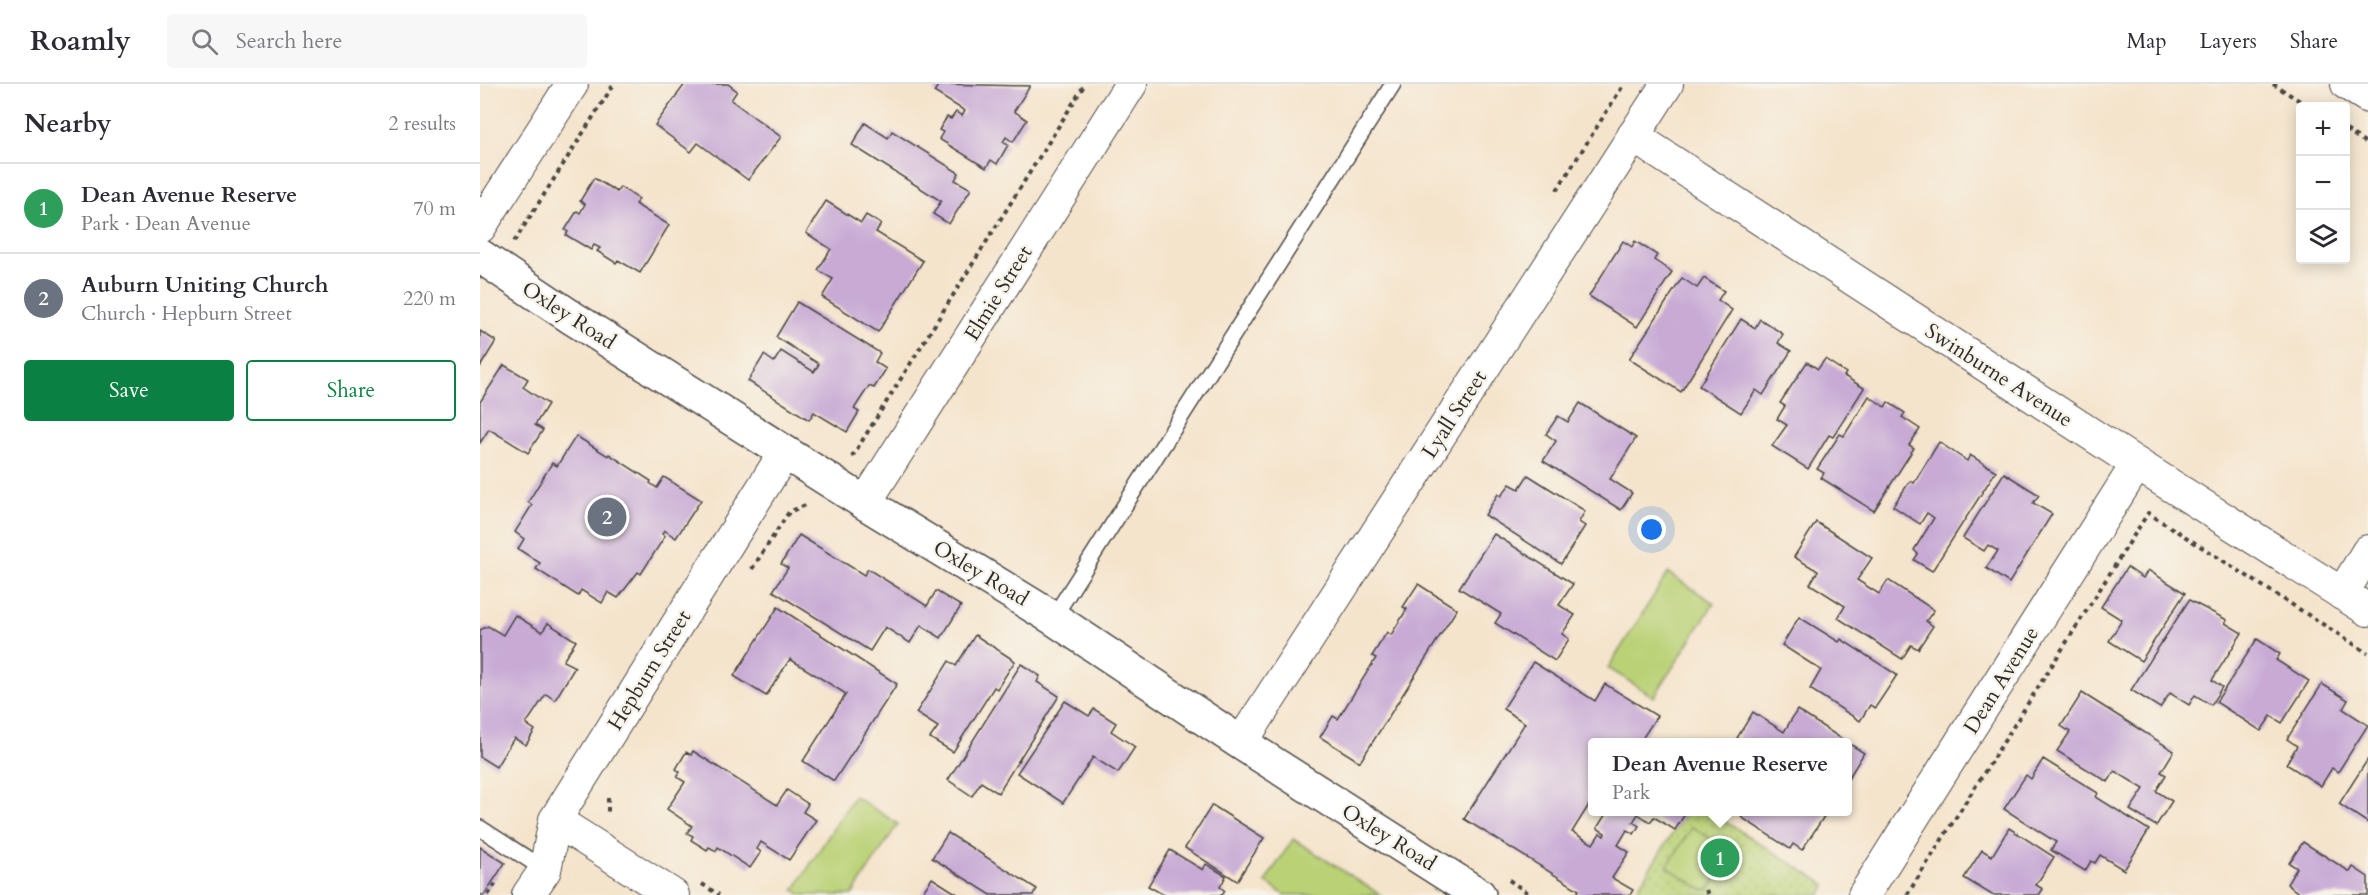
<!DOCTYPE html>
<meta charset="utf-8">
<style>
body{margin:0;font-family:Cardo,serif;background:#f7f7f7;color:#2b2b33}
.controls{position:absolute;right:18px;top:18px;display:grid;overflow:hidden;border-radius:6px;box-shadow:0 3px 15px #0003}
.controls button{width:54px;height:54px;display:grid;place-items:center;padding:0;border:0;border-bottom:2px solid #e1e1e2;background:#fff;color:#2b2b33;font:30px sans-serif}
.you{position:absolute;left:1172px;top:446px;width:21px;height:21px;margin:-15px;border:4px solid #fff;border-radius:50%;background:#1a73e8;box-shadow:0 0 0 9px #1a73e833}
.badge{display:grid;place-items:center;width:39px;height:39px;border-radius:50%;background:#0b8043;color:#fff;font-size:20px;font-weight:700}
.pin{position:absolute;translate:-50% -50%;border:3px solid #fff;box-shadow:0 2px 6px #0006}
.popup{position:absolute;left:1108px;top:654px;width:264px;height:78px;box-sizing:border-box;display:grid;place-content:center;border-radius:6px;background:#fff;filter:drop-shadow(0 2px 4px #0005);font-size:20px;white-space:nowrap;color:#7c7c81}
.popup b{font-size:22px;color:#2b2b33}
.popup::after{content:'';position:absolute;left:50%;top:100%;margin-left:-12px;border:12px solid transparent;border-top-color:#fff}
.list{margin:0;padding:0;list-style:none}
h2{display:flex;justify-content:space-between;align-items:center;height:78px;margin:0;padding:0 24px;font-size:26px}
h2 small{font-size:20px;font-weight:400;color:#7c7c81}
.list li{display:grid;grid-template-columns:39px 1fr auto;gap:18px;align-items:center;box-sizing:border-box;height:90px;padding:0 24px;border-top:2px solid #e1e1e2}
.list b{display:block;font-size:22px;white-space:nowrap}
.list p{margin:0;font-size:20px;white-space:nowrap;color:#7c7c81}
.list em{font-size:20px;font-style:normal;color:#7c7c81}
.actions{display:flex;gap:12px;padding:18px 24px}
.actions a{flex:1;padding:14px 0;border:2px solid #0b8043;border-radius:6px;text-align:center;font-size:21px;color:#0b8043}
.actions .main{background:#0b8043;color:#fff}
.icon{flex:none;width:33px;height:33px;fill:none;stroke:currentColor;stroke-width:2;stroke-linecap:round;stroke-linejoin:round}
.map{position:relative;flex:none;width:1888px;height:811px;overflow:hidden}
header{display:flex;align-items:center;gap:36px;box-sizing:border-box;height:84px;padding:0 30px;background:#fff;border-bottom:2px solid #e1e1e2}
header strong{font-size:28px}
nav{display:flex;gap:33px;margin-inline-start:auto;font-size:21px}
.search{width:420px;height:54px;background:#f7f7f7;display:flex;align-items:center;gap:15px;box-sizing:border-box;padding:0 21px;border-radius:6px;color:#7c7c81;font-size:22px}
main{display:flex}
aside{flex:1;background:#fff}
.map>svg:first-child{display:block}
</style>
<header>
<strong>Roamly</strong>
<div class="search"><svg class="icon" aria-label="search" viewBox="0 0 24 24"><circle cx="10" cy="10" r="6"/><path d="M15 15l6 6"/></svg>Search here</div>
<nav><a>Map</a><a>Layers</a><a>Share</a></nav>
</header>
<main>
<aside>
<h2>Nearby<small>2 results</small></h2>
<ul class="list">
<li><span class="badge" style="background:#2e9e5b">1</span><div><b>Dean Avenue Reserve</b><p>Park · Dean Avenue</p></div><em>70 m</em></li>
<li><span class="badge" style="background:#6b7280">2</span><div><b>Auburn Uniting Church</b><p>Church · Hepburn Street</p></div><em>220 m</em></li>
</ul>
<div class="actions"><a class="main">Save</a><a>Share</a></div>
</aside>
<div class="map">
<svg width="1888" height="811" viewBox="0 0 1888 811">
<defs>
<pattern id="green-dots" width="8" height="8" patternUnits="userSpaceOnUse" patternTransform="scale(1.5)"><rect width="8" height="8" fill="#bad176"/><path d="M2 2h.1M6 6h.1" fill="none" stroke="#a0b466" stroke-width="1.8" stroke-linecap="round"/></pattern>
</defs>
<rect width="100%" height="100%" fill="#f7f3e8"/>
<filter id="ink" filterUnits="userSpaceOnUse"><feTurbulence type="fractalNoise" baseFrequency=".0167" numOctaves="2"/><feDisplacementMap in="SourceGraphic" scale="12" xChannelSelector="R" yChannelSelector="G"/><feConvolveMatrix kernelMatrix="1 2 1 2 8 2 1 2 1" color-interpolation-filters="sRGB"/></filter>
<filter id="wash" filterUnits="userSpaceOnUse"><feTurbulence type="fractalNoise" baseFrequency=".008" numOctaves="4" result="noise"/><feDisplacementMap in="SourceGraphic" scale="24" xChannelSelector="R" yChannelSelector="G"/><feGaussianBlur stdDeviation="1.35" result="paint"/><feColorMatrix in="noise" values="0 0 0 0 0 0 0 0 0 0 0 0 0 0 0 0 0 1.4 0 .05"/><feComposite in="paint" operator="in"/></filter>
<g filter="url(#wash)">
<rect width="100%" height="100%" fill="#f5e4cc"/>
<!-- green -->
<path fill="url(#green-dots)" stroke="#727e50" stroke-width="1.5" d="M1206,728H1230L1346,801L1340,811H1153Z"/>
<!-- pitch -->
<g fill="#bad176" stroke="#727e50" stroke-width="1.5">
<path d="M1188,489L1234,519L1174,613L1128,584Z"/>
<path d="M374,712L418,740L372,811H322L314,806Z"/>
<path d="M1212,743L1252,768L1229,805L1223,806L1187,783Z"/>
<path d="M813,755L901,811H805L785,798Z"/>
</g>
<g id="blocks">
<!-- building -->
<g fill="#c8aad5">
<path d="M205,0H248L257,7L251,16L301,53L268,96L218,59L211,68L175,41Z"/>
<path d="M459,0L550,2L534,27L547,36L533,58L526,53L523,58L528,61L517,80L511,76L506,84L459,55L463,48L459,46L467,33L471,35L476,28L482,32L485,27L454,8Z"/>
<path d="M385,39L408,54L412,47L479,89L475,96L491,105L469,140L453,130L461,117L372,61Z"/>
<path d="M114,94L137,108L140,103L159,115L155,120L189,141L160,189L138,176L136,179L117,167L120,164L114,161L111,166L86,151L88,148L85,146L97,127L100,129L105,120L100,117Z"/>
<path d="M346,117L381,139L386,131L401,140L396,148L443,177L398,248L342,213L353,195L338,186L351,165L326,149Z"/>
<path d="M1143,157L1152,163L1155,157L1177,171L1174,176L1192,188L1157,243L1109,212Z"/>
<path d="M1202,194L1217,204L1224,194L1244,207L1238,216L1252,226L1201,308L1149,275Z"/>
<path d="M317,218L400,269L395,278L406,285L394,304L389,302L374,325L379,328L367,348L334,328L329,336L268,297L284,271L294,278L301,267L334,288L339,280L296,253Z"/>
<path d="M1261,235L1275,244L1280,235L1303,250L1298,259L1311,267L1283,311L1276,306L1261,329L1219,302Z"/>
<path d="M0,247L16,257L0,283Z"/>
<path d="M1345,275L1366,289L1364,292L1384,304L1353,353L1349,351L1328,385L1292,362L1307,341L1297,335L1305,322L1300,319L1327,278L1338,285Z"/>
<path d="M24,281L48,295L43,303L68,320L55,341L63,346L48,369L9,345L0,359V318Z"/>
<path d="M1389,312L1405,323L1408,318L1425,329L1422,333L1440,345L1429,361L1434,364L1394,427L1341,394L1344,389L1337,385L1360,350L1364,352Z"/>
<path d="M1100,319L1156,354L1130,395L1152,409L1141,426L1063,377L1076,357L1066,350L1078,332L1088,338Z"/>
<path d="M96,352L128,372L129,370L171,397L170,399L177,404L184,393L221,416L196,454L184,446L182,450L185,452L161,490L158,488L138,514L128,508L122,519L101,506L98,512L56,485L60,479L38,465L44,455L35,448L52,421L48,418L72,379L77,382Z"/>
<path d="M1459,358L1487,377L1490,371L1516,387L1452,487L1434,476L1438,470L1434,466L1454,434L1447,429L1440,440L1413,422L1430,397L1434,399Z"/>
<path d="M1524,389L1559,411L1553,419L1572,430L1529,499L1506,484L1518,467L1508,461L1504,467L1483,454Z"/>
<path d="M1048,391L1105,427L1099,438L1105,442L1081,480L1005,431L1018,410L1021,412L1030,400L1039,405Z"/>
<path d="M1336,438L1392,474L1377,496L1399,510L1408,496L1454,526L1446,537L1453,542L1438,565L1431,561L1422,575L1358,534L1365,522L1330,500L1338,487L1314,473Z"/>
<path d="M1014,450L1093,500L1079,521L1095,531L1082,550L1089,555L1075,577L1015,539L1021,530L979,504Z"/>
<path d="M319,451L384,491L388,485L447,522L456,507L481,522L461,554L441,541L430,559L405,543L390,567L293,507L308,484L301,480Z"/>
<path d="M1647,483L1663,494L1668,486L1705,509L1661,577L1629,557L1642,536L1621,523Z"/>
<path d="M938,500L977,525L880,678L840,653L853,632L858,635L896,574L892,572L907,548L911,551L927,525L923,523Z"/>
<path d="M1709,516L1747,536L1745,539L1762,549L1732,596L1742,603L1731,621L1715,611L1709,621L1690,609L1680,624L1651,606Z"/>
<path d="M298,523L417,600L354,697L323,677L366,610L310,575L286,612L254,592Z"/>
<path d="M35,531L62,548L68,539L96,557L83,577L95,583L75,616L66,610L46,640L55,646L46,661L34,654L16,683L0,673V546L8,542L23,551Z"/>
<path d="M1319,533L1359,558L1361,555L1417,591L1395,624L1390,621L1380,637L1330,605L1341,586L1302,561Z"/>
<path d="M495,551L535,577L517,605L514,603L473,668L450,654L458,643L436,629L469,577L476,582Z"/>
<path d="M1777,555L1800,570L1796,576L1829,597L1802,639L1791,632L1781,647L1736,618Z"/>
<path d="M1053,578L1115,617L1125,600L1177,632L1160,658H1112V716L1092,748L1113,760L1120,749L1124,752L1125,749L1117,744L1127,728H1201L1205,730L1195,746L1174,733L1170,738L1158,730L1153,738L1159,742L1154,750L1147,746L1138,761L1149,768L1132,794L1153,806L1150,811H1096L1099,806L984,735L1045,639L1023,625Z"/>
<path d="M541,580L560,592L557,598L579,612L518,709L501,698L492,712L468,696Z"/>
<path d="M1842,600L1868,616L1863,625L1888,641L1858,688L1852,684L1841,702L1806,680L1817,662L1807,655Z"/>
<path d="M1602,609L1694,667L1681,688L1686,691L1676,707L1692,717L1676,742L1650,726L1664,705L1635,687L1628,698L1577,667L1590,648L1581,642Z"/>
<path d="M585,617L609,632L614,625L636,639L631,647L655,663L638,689L613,673L583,719L537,689Z"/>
<path d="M1317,626L1384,669L1368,695V658H1264L1257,654L1273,628L1304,648Z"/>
<path d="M213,667L297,721L307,706L328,720L323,728L336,736L309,776L281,758L277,765L281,768L270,784L238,763L236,767L229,763L227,766L211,756L213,752L207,749L212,742L187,725L205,698L197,693L200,688L196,685L206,668L211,671Z"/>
<path d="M1563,675L1618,709L1616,713L1669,746L1644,786L1620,771L1615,779L1611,777L1605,787L1571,766L1576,758L1524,725L1546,691L1551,695Z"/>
<path d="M1888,675V739L1859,720Z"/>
<path d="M732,721L784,754L757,797L705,764Z"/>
<path d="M1264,728H1347L1322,766L1313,760L1310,765L1261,733Z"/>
<path d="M1529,744L1574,773L1556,801L1563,805L1559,811H1512L1484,794L1502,766L1512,772Z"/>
<path d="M468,749L557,805L553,811H511L452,774Z"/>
<path d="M1823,758L1870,788L1873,783L1888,793V811H1821L1807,800L1817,784L1809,779Z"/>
<path d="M0,763L25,779L4,811H0Z"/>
<path d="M690,766L723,786L726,780L746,792L740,803L745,807L742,811H684L668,802Z"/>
<path d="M452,794L479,811H441Z"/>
</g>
</g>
</g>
<g filter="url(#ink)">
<use href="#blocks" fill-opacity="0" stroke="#494743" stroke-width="1.5"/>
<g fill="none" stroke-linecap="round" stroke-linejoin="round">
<!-- lane casing -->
<g stroke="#494743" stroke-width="18">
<g id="lane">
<path d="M573,534L913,0"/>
<path d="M0,744L65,786"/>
</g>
</g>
<!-- street casing -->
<g stroke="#494743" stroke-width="34">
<g id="street">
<path d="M1867,0L1888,13"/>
<path d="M1153,52L1657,380L1888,526"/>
<path d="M0,143L92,0"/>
<path d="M385,419L651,0"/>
<path d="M1862,510L1888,467"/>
<path d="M761,659L1187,0"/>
<path d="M75,736L193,811"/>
<path d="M48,811L65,786L75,736L305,368"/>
<path d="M1384,811L1657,380"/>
</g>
</g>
<!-- secondary casing -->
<g stroke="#494743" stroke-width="36">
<path id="secondary" d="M0,172L91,233L385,419L573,534L761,659L999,811"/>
</g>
<!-- path -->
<g stroke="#494743" stroke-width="4" stroke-dasharray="4.5 4.5" stroke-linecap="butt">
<path d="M1793,0L1828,22"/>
<path d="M1866,46L1888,60"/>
<path d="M1077,106L1144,0"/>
<path d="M34,158L134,0"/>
<path d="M372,373L605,0"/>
<path d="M272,485L309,428L328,420"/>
<path d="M128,714V731"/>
<path d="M1029,796L1051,811"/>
<path d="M222,800L239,811"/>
<path d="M1226,806L1228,811"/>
<path d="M8,811L18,796"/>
<path d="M1427,811L1668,429L1888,569"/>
</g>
<!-- lane -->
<use href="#lane" stroke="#fff" stroke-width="15"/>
<!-- street -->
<use href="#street" stroke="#fff" stroke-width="32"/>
<!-- secondary -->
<use href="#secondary" stroke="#fff" stroke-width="33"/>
</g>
</g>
<g text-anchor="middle" stroke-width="4.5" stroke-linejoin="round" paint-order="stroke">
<!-- street labels -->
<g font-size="21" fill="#2b2b2b" stroke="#f7f3e8">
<text transform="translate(518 209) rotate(-58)" y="7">Elmie Street</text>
<text transform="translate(89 231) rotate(33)" y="7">Oxley Road</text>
<text transform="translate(1519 291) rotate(33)" y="7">Swinburne Avenue</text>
<text transform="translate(974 330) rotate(-57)" y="7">Lyall Street</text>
<text transform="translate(501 489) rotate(31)" y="7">Oxley Road</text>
<text transform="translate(169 586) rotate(-58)" y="7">Hepburn Street</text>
<text transform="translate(1521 596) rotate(-58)" y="7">Dean Avenue</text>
<text transform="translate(909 753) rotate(32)" y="7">Oxley Road</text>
</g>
</g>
</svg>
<div class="controls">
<button>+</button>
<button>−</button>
<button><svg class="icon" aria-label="layers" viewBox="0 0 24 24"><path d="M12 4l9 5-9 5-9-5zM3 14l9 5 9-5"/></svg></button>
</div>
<div class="you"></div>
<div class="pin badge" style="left:1240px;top:774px;background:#2e9e5b">1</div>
<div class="popup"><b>Dean Avenue Reserve</b>Park</div>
<div class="pin badge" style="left:127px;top:433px;background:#6b7280">2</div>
</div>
</main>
